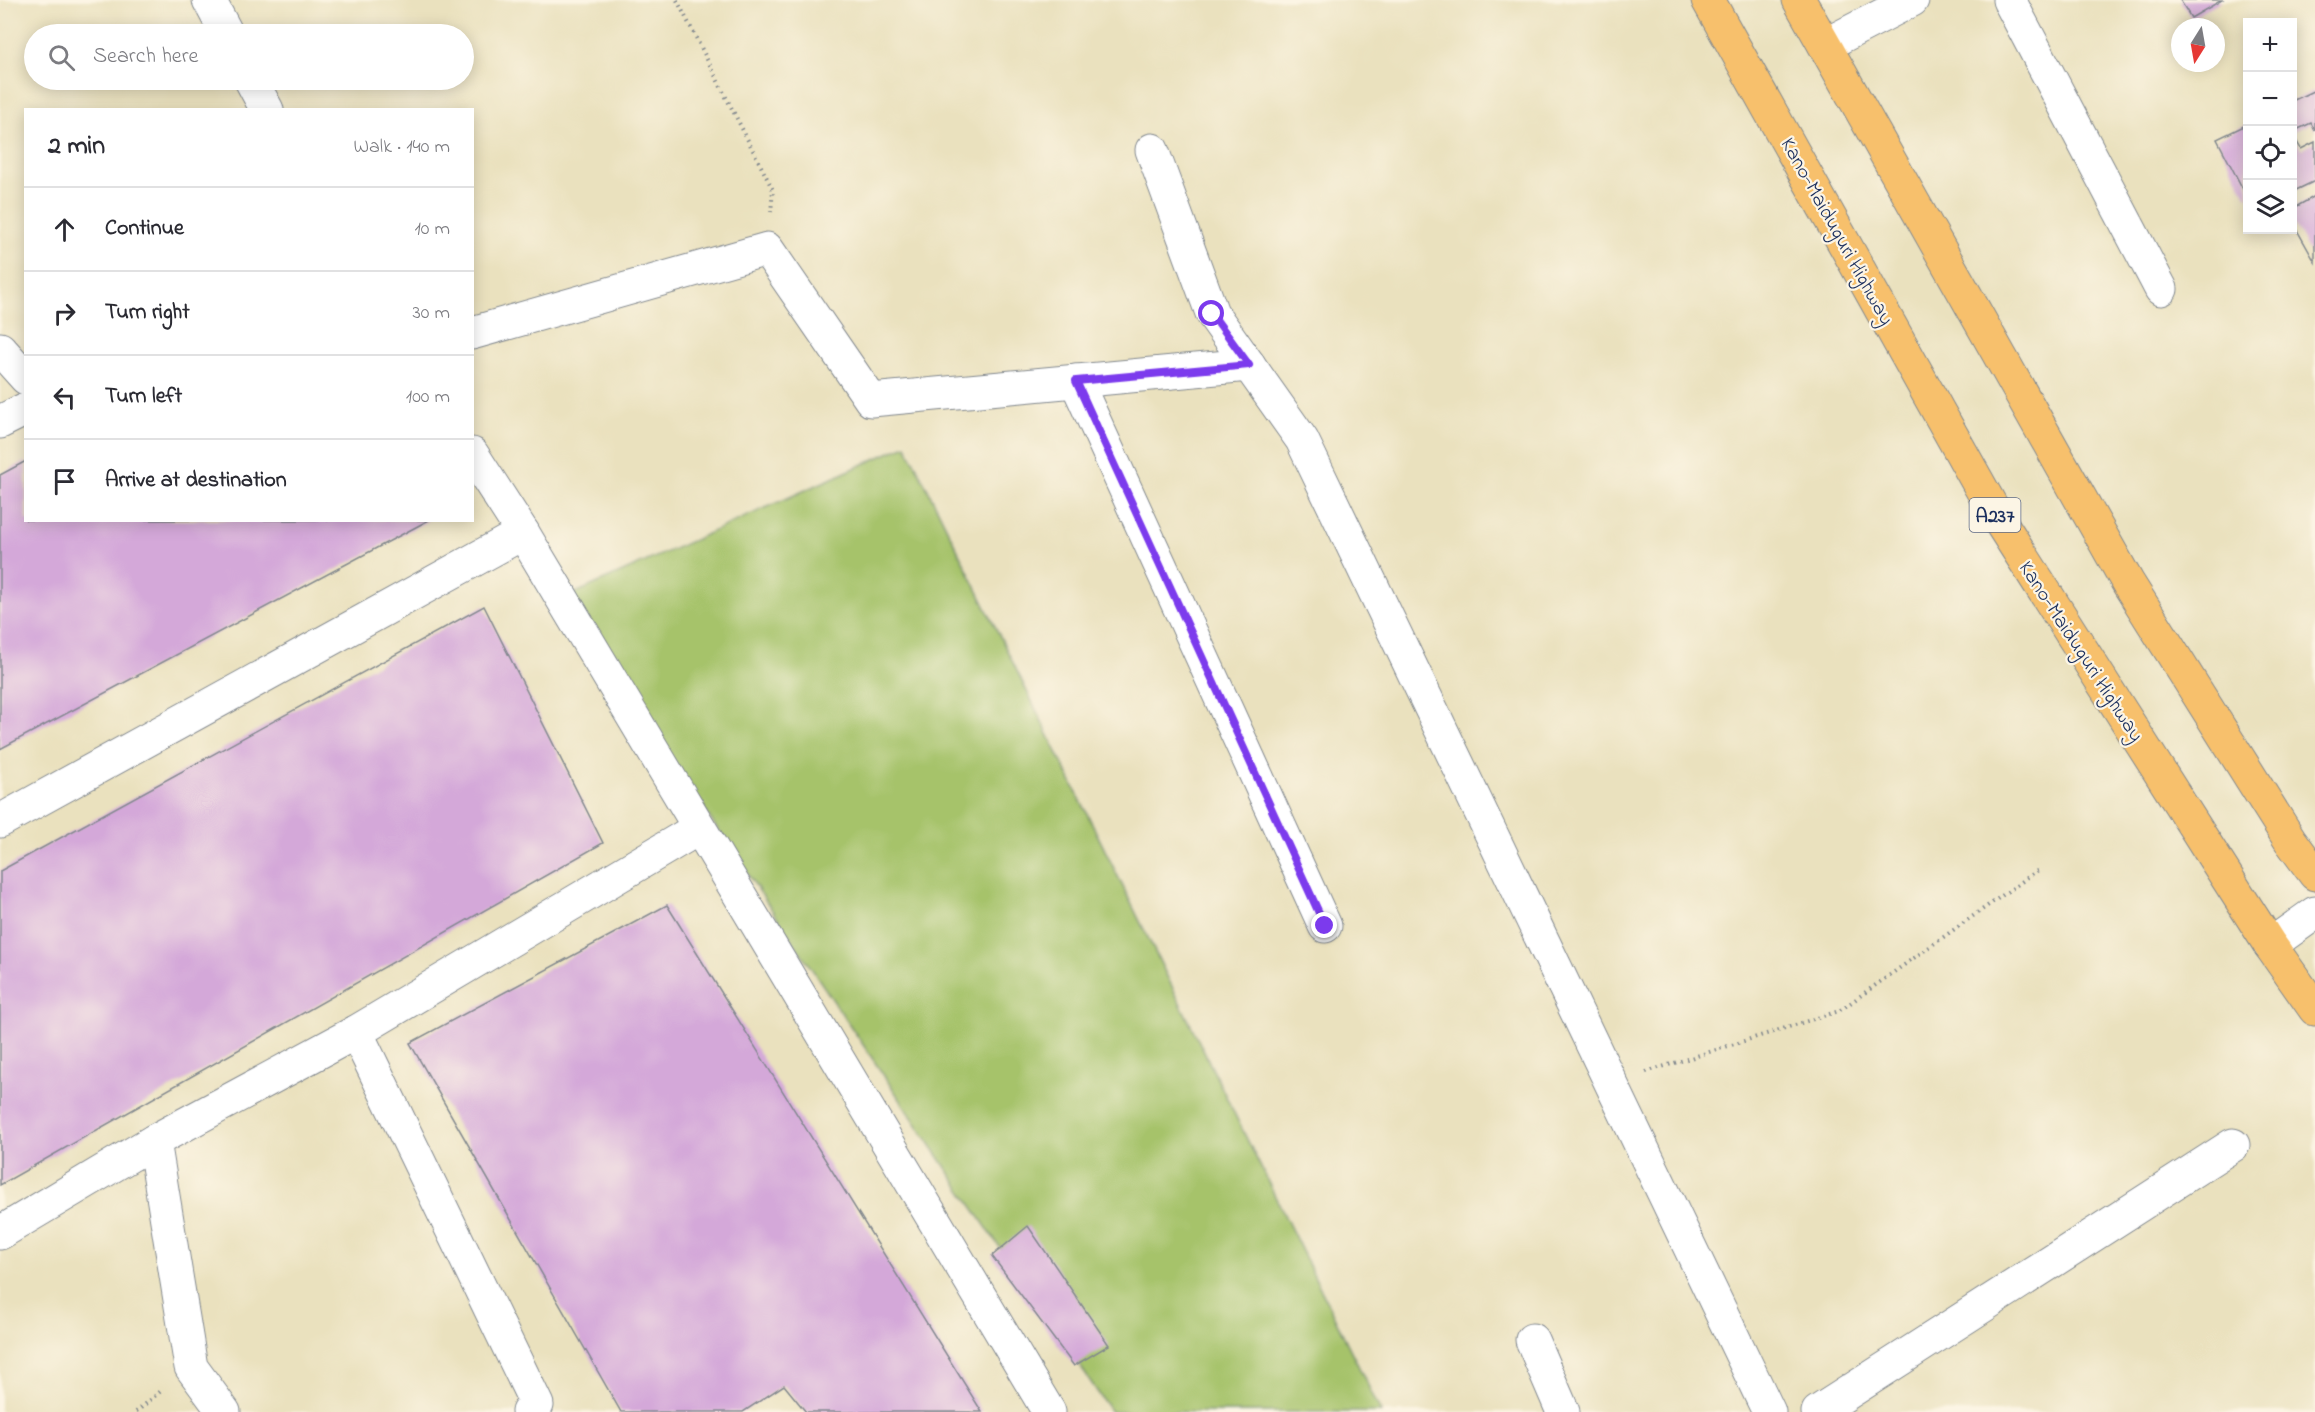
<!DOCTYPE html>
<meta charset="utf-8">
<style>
body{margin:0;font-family:"Indie Flower",sans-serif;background:#f2f2f3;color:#2b2b33}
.controls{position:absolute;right:18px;top:18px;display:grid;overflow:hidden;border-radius:0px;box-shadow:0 3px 15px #0003}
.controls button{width:54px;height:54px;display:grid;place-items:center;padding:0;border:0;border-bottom:2px solid #e1e1e2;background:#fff;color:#2b2b33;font:30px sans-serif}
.compass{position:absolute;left:2171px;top:18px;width:54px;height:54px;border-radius:50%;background:#fff;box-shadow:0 3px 15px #0003;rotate:191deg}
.stop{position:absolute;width:18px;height:18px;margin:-14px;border:4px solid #7c3aed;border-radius:50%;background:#fff}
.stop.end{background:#7c3aed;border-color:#fff;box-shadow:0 2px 6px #0008}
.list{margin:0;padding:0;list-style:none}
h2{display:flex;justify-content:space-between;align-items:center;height:78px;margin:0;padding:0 24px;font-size:26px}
h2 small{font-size:20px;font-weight:400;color:#7c7c81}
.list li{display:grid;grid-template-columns:39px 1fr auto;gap:18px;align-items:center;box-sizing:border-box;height:84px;padding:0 24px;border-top:2px solid #e1e1e2}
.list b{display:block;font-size:22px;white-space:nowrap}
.list em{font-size:20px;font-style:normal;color:#7c7c81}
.icon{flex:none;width:33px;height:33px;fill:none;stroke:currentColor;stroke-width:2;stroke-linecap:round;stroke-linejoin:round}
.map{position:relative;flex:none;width:2315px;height:1412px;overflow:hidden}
.search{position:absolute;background:#fff;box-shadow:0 3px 15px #0003;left:24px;top:24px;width:450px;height:66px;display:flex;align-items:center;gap:15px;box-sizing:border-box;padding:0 21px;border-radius:33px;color:#7c7c81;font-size:22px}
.panel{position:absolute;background:#fff;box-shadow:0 3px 15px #0003;left:24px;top:108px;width:450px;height:414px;border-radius:0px}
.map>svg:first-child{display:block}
</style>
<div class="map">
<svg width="2315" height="1412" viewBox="0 0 2315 1412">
<rect width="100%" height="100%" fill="#fcf5e5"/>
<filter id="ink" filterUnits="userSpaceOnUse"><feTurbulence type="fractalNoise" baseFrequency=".0167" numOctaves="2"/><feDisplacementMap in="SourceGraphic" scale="12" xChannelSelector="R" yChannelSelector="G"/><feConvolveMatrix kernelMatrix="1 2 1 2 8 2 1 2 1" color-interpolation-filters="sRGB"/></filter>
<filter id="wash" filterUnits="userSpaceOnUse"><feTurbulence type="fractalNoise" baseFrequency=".008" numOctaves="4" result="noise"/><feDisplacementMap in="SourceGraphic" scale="24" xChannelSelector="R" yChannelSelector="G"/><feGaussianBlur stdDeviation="1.35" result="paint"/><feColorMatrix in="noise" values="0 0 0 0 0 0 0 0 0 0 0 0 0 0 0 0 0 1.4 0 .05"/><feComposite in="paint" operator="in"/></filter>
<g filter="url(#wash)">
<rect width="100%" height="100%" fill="#eae1be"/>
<!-- green -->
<path fill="#a6c36a" stroke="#607964" stroke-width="1.5" d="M906,445L1381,1412H1111L562,599Z"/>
<g id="blocks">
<!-- building -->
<g fill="#d4a8d9">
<path d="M2180,0H2222L2191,18Z"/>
<path d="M2315,90V131L2311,123L2292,132V101Z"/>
<path d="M2248,124V199L2217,139Z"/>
<path d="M2292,133L2301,149L2315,142V181L2292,192Z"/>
<path d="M2315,196V262L2292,221V209Z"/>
<path d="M26,461V520H429L0,749V475Z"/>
<path d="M484,606L603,843L0,1185V871Z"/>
<path d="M667,905L982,1412H806L784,1385L743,1412H621L410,1043Z"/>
<path d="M1028,1226L1109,1345L1074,1366L992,1256Z"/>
</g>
</g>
</g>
<g filter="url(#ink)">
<use href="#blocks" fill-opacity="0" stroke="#82888e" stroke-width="1.5"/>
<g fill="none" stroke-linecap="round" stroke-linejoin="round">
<!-- minor casing -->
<g stroke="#82888e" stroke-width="35">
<g id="minor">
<path d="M209,0L227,34"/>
<path d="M2009,0L2161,289"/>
<path d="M1825,45L1912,0"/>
<path d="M251,80L267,110"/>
<path d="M1152,150L1212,313L1302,440L1769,1412"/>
<path d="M472,333L767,249L871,400L1249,365"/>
<path d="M0,349L26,378"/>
<path d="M1076,381L1325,926"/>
<path d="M0,422L26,409"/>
<path d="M472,454L523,533L1049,1412"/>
<path d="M0,821L523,533"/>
<path d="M2270,945L2315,913"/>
<path d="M356,1032L537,1405L528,1412"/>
<path d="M154,1141L191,1367L224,1412"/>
<path d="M0,1233L154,1141L356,1032L699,828"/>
<path d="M1532,1340L1563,1412"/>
<path d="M1818,1412L2233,1145"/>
</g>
</g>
<!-- highway casing -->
<g stroke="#82888e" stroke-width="35">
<g id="highway">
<path d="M1708,0L1999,520L2270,945L2315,1009"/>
<path d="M1799,0L2128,583L2290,840L2315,874"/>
</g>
</g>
<!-- path -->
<g stroke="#82888e" stroke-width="4" stroke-dasharray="1.5 4.5" stroke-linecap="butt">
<path d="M677,0L773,190L771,212"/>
<path d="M1646,1072L1839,1011L2041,868"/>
<path d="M136,1412L162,1390"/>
</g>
<!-- minor -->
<use href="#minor" stroke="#fff" stroke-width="33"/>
<!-- highway -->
<use href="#highway" stroke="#f7c06c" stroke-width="33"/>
</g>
</g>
<g fill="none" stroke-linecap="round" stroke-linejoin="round" filter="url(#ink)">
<!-- route -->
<path stroke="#7c3aed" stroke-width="8" d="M1212,314L1249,365L1076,381L1325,926"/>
</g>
<g text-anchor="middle" stroke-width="4.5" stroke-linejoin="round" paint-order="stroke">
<!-- shield labels -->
<rect fill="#fcf5e5" stroke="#5e6a86" stroke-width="1.5" x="1969.5" y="498" width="51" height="34" rx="4.5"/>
<g font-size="20" font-weight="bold" fill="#1b2f5e">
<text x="1995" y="522">A237</text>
</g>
<!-- street labels -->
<g font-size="21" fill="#1b2f5e" stroke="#fcf5e5">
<text transform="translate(1838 231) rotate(61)" y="7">Kano-Maiduguri Highway</text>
<text transform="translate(2082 651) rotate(57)" y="7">Kano-Maiduguri Highway</text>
</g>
</g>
</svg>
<div class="controls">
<button>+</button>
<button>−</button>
<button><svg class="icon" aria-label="locate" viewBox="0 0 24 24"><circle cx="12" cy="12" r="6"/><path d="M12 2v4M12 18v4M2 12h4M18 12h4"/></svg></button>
<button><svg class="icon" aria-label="layers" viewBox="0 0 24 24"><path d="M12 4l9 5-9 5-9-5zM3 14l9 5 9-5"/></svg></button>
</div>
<svg class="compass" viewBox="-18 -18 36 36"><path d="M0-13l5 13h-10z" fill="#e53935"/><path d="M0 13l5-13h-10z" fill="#7c7c81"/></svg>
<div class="stop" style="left:1212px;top:314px"></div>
<div class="stop end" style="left:1325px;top:926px"></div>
<div class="search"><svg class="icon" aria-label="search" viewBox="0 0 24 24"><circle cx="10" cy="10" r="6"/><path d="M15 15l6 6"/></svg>Search here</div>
<section class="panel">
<h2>2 min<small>Walk · 140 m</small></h2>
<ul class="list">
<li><svg class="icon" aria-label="ahead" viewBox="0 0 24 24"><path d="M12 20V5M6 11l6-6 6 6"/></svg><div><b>Continue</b></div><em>10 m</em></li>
<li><svg class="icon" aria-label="right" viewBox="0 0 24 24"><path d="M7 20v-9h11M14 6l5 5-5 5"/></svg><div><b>Turn right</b></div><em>30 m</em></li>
<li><svg class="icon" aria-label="left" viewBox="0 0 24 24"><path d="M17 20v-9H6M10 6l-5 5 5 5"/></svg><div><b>Turn left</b></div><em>100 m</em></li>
<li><svg class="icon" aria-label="arrive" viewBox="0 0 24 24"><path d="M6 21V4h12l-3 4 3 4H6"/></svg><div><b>Arrive at destination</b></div></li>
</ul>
</section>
</div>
